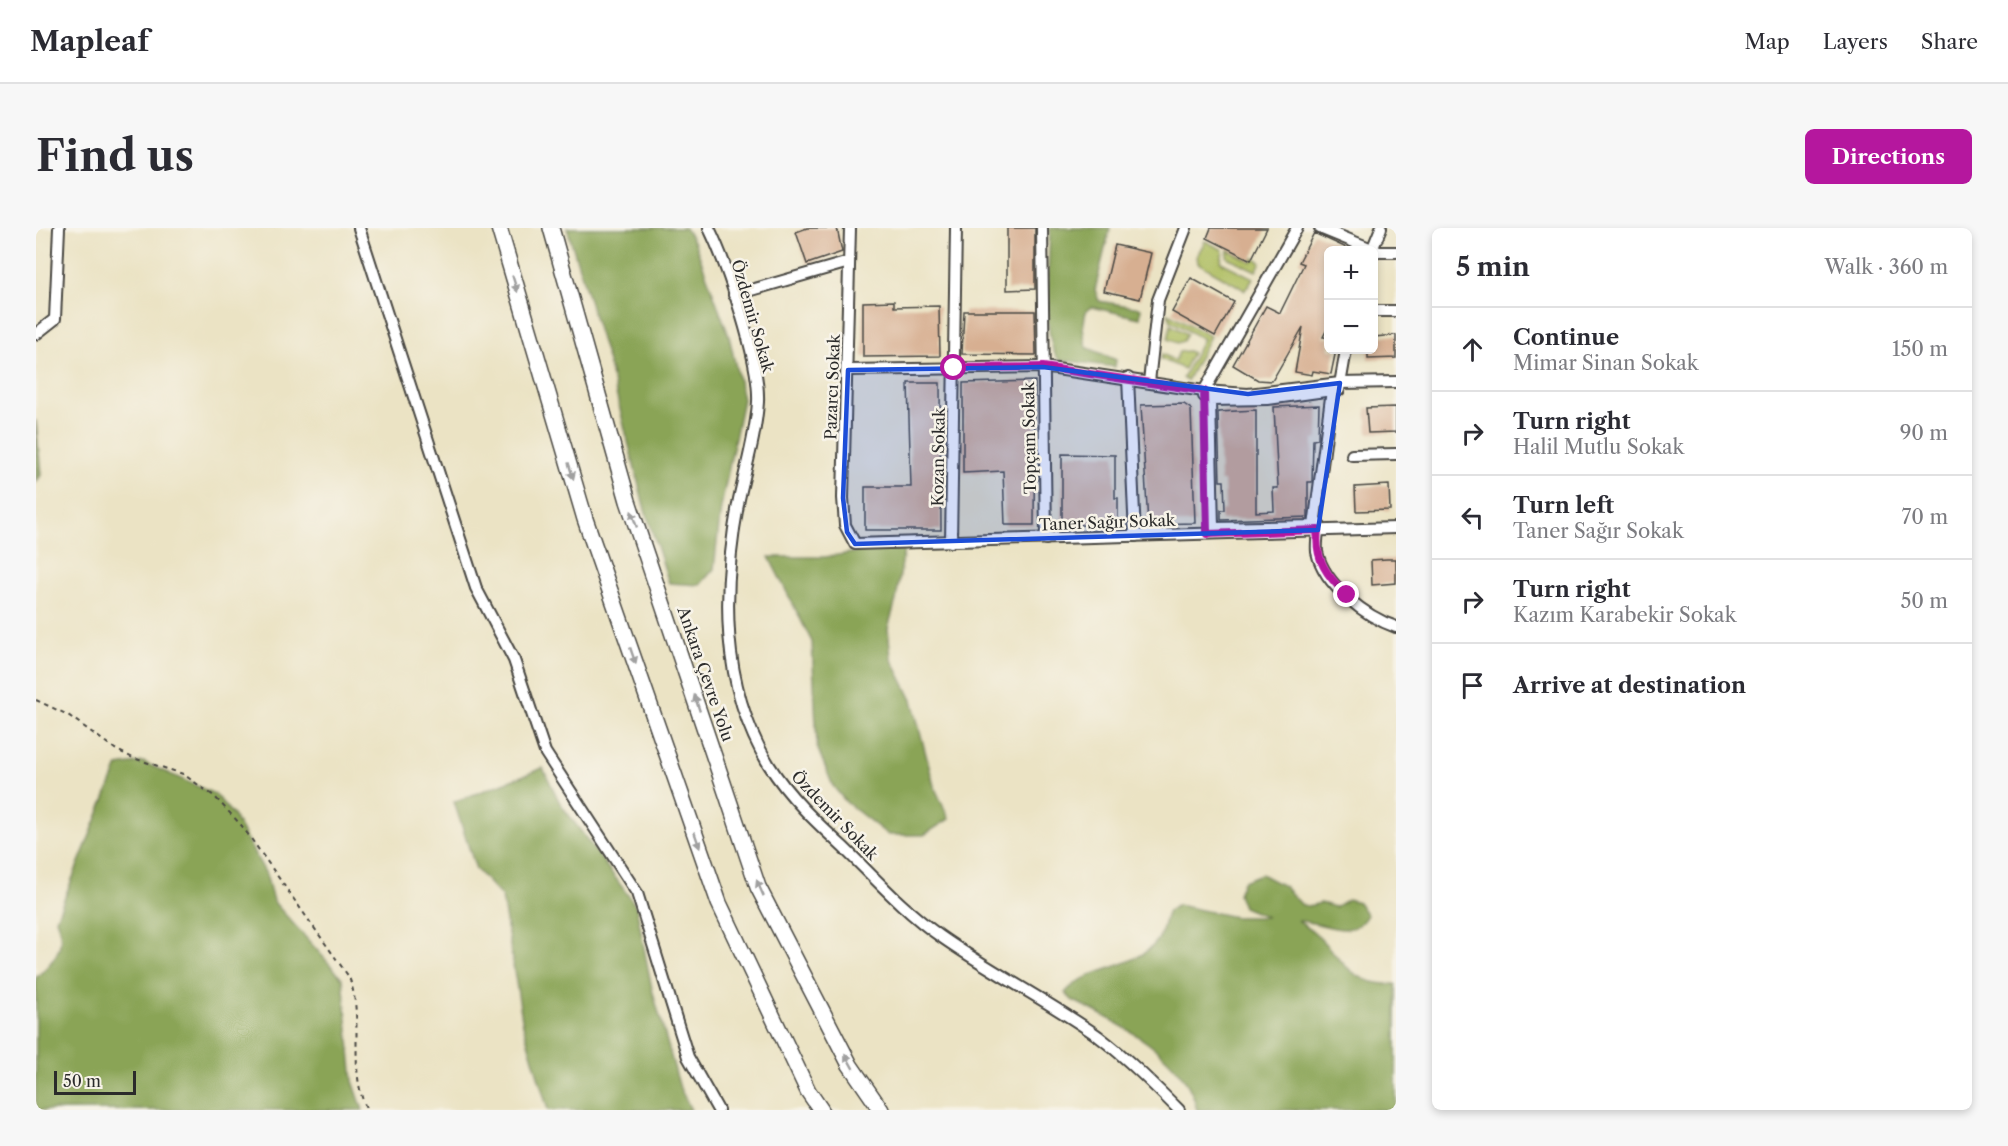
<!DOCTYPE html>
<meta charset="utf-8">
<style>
body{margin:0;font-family:"Libre Caslon Text",serif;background:#f7f7f7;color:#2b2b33}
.controls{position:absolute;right:18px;top:18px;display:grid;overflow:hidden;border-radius:9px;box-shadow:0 3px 9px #0003}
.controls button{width:54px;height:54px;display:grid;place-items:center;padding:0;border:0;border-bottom:2px solid #e1e1e2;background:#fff;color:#2b2b33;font:30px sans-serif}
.scale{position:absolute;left:18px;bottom:15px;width:82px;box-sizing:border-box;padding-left:6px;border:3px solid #2b2b2b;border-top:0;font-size:16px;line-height:21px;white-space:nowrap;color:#2b2b2b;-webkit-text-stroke:4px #f7f3e8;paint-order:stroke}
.stop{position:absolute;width:18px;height:18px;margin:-14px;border:4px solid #b5179e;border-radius:50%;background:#fff}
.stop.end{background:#b5179e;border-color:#fff;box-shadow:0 2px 6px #0008}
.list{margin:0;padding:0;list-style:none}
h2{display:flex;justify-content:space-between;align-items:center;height:78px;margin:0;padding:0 24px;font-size:26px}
h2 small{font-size:20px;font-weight:400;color:#7c7c81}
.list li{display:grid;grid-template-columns:39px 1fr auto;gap:18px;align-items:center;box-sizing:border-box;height:84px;padding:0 24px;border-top:2px solid #e1e1e2}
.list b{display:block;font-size:22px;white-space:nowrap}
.list p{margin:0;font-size:20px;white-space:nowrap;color:#7c7c81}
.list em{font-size:20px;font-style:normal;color:#7c7c81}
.icon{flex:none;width:33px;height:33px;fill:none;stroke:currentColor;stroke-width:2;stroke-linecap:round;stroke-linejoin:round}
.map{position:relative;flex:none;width:1360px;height:882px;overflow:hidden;border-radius:9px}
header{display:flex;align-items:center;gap:36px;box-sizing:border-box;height:84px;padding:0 30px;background:#fff;border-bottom:2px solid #e1e1e2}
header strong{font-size:28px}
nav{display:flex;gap:33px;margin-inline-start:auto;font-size:21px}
.intro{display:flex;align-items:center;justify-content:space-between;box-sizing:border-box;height:144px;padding:0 36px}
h1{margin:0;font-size:42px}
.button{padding:15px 27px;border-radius:9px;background:#b5179e;color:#fff;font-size:21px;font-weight:700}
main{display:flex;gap:36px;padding:0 36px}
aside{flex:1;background:#fff;border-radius:9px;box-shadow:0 3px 9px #0003}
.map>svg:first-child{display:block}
</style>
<header>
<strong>Mapleaf</strong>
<nav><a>Map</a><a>Layers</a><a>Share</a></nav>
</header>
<div class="intro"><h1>Find us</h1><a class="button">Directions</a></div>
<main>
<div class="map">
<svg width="1360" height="882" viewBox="0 0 1360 882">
<rect width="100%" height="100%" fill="#f7f3e8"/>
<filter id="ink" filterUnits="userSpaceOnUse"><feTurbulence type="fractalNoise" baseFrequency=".0167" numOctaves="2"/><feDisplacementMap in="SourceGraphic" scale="12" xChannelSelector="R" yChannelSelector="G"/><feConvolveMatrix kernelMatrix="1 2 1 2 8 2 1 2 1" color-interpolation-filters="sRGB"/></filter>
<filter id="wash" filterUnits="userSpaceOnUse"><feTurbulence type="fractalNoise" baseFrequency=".008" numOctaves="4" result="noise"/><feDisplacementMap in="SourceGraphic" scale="24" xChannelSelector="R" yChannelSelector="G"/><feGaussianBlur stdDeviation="1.35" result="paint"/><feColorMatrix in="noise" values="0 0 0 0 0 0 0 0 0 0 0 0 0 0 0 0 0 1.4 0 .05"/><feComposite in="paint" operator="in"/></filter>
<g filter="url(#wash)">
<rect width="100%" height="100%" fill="#ebe3c4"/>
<!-- green -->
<g fill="#aebd60" stroke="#6c7446" stroke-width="1.5">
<path d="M1169,13L1187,22L1185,34L1217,50L1209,62L1162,35L1161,28Z"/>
<path d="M1192,22L1216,34L1218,30L1225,34L1220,43L1191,29Z"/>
<path d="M1132,85L1174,108L1151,153L1147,150L1167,111L1135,93Z"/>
<path d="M1135,97L1151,106L1147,113L1141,115L1132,111Z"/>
<path d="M1152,123L1156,125L1148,141L1125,131L1126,126L1139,133L1143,124Z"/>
</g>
<!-- forest -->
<g fill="#8aa456" stroke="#5a6840" stroke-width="1.5">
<path d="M531,0H649L659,16L693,108L707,171L685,279L678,341L664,357L633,355L608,278L574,141Z"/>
<path d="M1014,0H1074L1059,62L1063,73L1105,80L1104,90L1055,79L1050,83L1047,100L1050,119L1080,132L1079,139L1024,132C1004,118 1014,25 1014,0Z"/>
<path d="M0,192L5,247L0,255Z"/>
<path d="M840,321L868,322L860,372L852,400L855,430L876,472L898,558L913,591L888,607H852L810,574L797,558L781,519L776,414L733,329H789Z"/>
<path d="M107,534L179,566L197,587L230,646L237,673L307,751L317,853L327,882H0V750C19,731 32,719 20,691L82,538Z"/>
<path d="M507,540L524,575L600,678L616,761L644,860L655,882H512L487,797L466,669L440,641L418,574Z"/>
<path d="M1225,646L1248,658L1266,677L1272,678L1285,675L1299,679L1312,671L1322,674L1331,687C1316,715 1285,692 1261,693C1301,713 1305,760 1360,756V882H1161C1152,829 1080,793 1036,772L1029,765C1051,738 1099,742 1121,713C1128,704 1127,693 1132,683L1142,677L1199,689H1231L1207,679L1202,666L1207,653Z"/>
</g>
<g id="blocks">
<!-- building -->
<g fill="#d7af91">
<path d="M771,0H801L806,24L771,36L760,4Z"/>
<path d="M971,0H999V61L971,62Z"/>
<path d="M1175,0H1231L1215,32L1171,10Z"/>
<path d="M1278,5L1315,22H1293V97L1287,109L1293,110V122H1300L1295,146L1277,143L1276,147L1259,144L1267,99L1236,153L1222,152L1197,137L1230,78L1244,85L1268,36L1263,34Z"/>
<path d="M1079,17L1115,25L1104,71L1068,63Z"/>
<path d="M1155,50L1198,74L1179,108L1136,84Z"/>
<path d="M858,73V79L903,78L904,128L827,129V74Z"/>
<path d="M928,83H999L1000,127L926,126Z"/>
<path d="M1360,107V130L1332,131V122H1338V109Z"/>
<path d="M999,153L998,297H969L967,243L927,245V155Z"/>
<path d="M872,155H904L905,302H829V259H875Z"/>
<path d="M1148,176L1155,181L1159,295L1112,296L1105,177Z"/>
<path d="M1283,177L1282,211L1277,212L1276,254H1272V289L1185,292V282H1189L1188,253H1184L1182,184L1220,182V284L1238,283L1237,260H1242L1238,179Z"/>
<path d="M1360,179V204L1332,205L1330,180Z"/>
<path d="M1026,226L1079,227V270H1082V297H1026Z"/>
<path d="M1353,257L1354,282L1320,283L1319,259Z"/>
<path d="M1351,331H1360V355L1336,357L1335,332Z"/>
</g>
</g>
</g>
<g filter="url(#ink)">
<use href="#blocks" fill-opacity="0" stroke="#484742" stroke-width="1.5"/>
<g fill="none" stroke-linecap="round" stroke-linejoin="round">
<!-- minor casing -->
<g stroke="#484742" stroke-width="14">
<g id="minor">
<path d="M323,0L440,360L478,432L509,524L601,665L652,829L682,882"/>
<path d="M673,0C691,37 724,133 722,174C720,206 710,239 703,271C686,361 684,457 733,537C753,569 780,594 807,619C838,649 868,683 904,708C955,744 1011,772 1062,808C1091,830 1117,856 1143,882"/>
<path d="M814,0L807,270L809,297L819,316L1360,300"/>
<path d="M1006,0L1010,311"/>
<path d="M1284,0L1343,24H1360"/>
<path d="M1336,22L1345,0"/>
<path d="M698,67L813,34"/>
<path d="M1338,83H1360"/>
<path d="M0,106L19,91L23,0"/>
<path d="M812,142L1007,139L1168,163L1212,166L1304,155L1360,154"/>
<path d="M1092,150L1099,308"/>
<path d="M1113,154L1122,72L1150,0"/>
<path d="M1296,162L1278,298L1177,300L1174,172L1232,171Z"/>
<path d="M1303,162L1310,122"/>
<path d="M1168,168V163L1261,0"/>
<path d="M1316,227L1360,226"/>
<path d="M1283,296C1282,305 1280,314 1281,324C1288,357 1330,389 1360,399"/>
<path d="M915,314L920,0"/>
</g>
</g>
<!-- highway casing -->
<g stroke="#484742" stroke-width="18">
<g id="highway">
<path d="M463,0L549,291L683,675L772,863L785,882"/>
<path d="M515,0L592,273L722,659L814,837L845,882"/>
</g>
</g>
<!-- path -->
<path stroke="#484742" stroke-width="2" stroke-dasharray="4.5 4.5" stroke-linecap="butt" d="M0,472L32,487L79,521L97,530L147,546L178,568L206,598L313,749C329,791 311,841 331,882"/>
<!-- minor -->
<use href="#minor" stroke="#fff" stroke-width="10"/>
<!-- highway -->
<use href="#highway" stroke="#fff" stroke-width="15"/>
</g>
<!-- one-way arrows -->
<defs><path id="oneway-solid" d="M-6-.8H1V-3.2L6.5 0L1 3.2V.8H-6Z" transform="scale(1.5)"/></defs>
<g fill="#a0a0a0">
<use href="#oneway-solid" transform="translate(479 56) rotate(73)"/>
<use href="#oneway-solid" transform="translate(535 243) rotate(73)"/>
<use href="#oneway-solid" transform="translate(598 291) rotate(-109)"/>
<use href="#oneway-solid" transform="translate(597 428) rotate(71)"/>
<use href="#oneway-solid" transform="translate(661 475) rotate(-109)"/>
<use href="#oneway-solid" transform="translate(661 612) rotate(71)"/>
<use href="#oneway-solid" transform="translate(724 660) rotate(-114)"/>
<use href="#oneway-solid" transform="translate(813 833) rotate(-119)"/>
</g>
</g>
<g fill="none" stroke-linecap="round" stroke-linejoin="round" filter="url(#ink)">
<!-- route -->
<path stroke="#b5179e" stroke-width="8" d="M918,140L1007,139L1168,163L1171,306L1282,302C1278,331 1291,348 1311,367"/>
</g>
<!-- marked area -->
<path fill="#1d4ed8" fill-opacity="0.2" stroke="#1d4ed8" stroke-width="4.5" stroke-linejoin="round" d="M1007,139L1212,166L1304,155L1282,302L819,316L811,304L807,270L812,142Z"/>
<g text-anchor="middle" stroke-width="5" stroke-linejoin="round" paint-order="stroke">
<!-- street labels -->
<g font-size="16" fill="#2b2b2b" stroke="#f7f3e8">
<text transform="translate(717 88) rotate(74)" y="6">Özdemir Sokak</text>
<text transform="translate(796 159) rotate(-88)" y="6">Pazarcı Sokak</text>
<text transform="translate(993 210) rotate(-91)" y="6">Topçam Sokak</text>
<text transform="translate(902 229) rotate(-89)" y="6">Kozan Sokak</text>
<text transform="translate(1071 294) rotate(-2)" y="6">Taner Sağır Sokak</text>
<text transform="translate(670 446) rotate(71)" y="6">Ankara Çevre Yolu</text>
<text transform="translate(799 587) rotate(46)" y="6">Özdemir Sokak</text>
</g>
</g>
</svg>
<div class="controls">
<button>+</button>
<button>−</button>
</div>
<div class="scale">50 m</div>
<div class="stop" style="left:918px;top:140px"></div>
<div class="stop end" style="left:1311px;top:367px"></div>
</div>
<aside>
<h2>5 min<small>Walk · 360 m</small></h2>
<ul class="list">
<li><svg class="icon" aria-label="ahead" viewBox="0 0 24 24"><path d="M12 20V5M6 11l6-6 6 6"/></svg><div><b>Continue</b><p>Mimar Sinan Sokak</p></div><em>150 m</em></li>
<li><svg class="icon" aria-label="right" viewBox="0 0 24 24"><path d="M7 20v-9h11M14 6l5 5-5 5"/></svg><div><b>Turn right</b><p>Halil Mutlu Sokak</p></div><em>90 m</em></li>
<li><svg class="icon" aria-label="left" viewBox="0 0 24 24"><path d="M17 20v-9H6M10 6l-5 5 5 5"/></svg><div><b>Turn left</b><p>Taner Sağır Sokak</p></div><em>70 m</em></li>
<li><svg class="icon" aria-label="right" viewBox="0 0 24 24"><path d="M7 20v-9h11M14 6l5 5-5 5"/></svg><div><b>Turn right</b><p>Kazım Karabekir Sokak</p></div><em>50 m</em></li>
<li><svg class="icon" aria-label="arrive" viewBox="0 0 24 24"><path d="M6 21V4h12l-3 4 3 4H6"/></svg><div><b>Arrive at destination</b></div></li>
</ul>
</aside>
</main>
